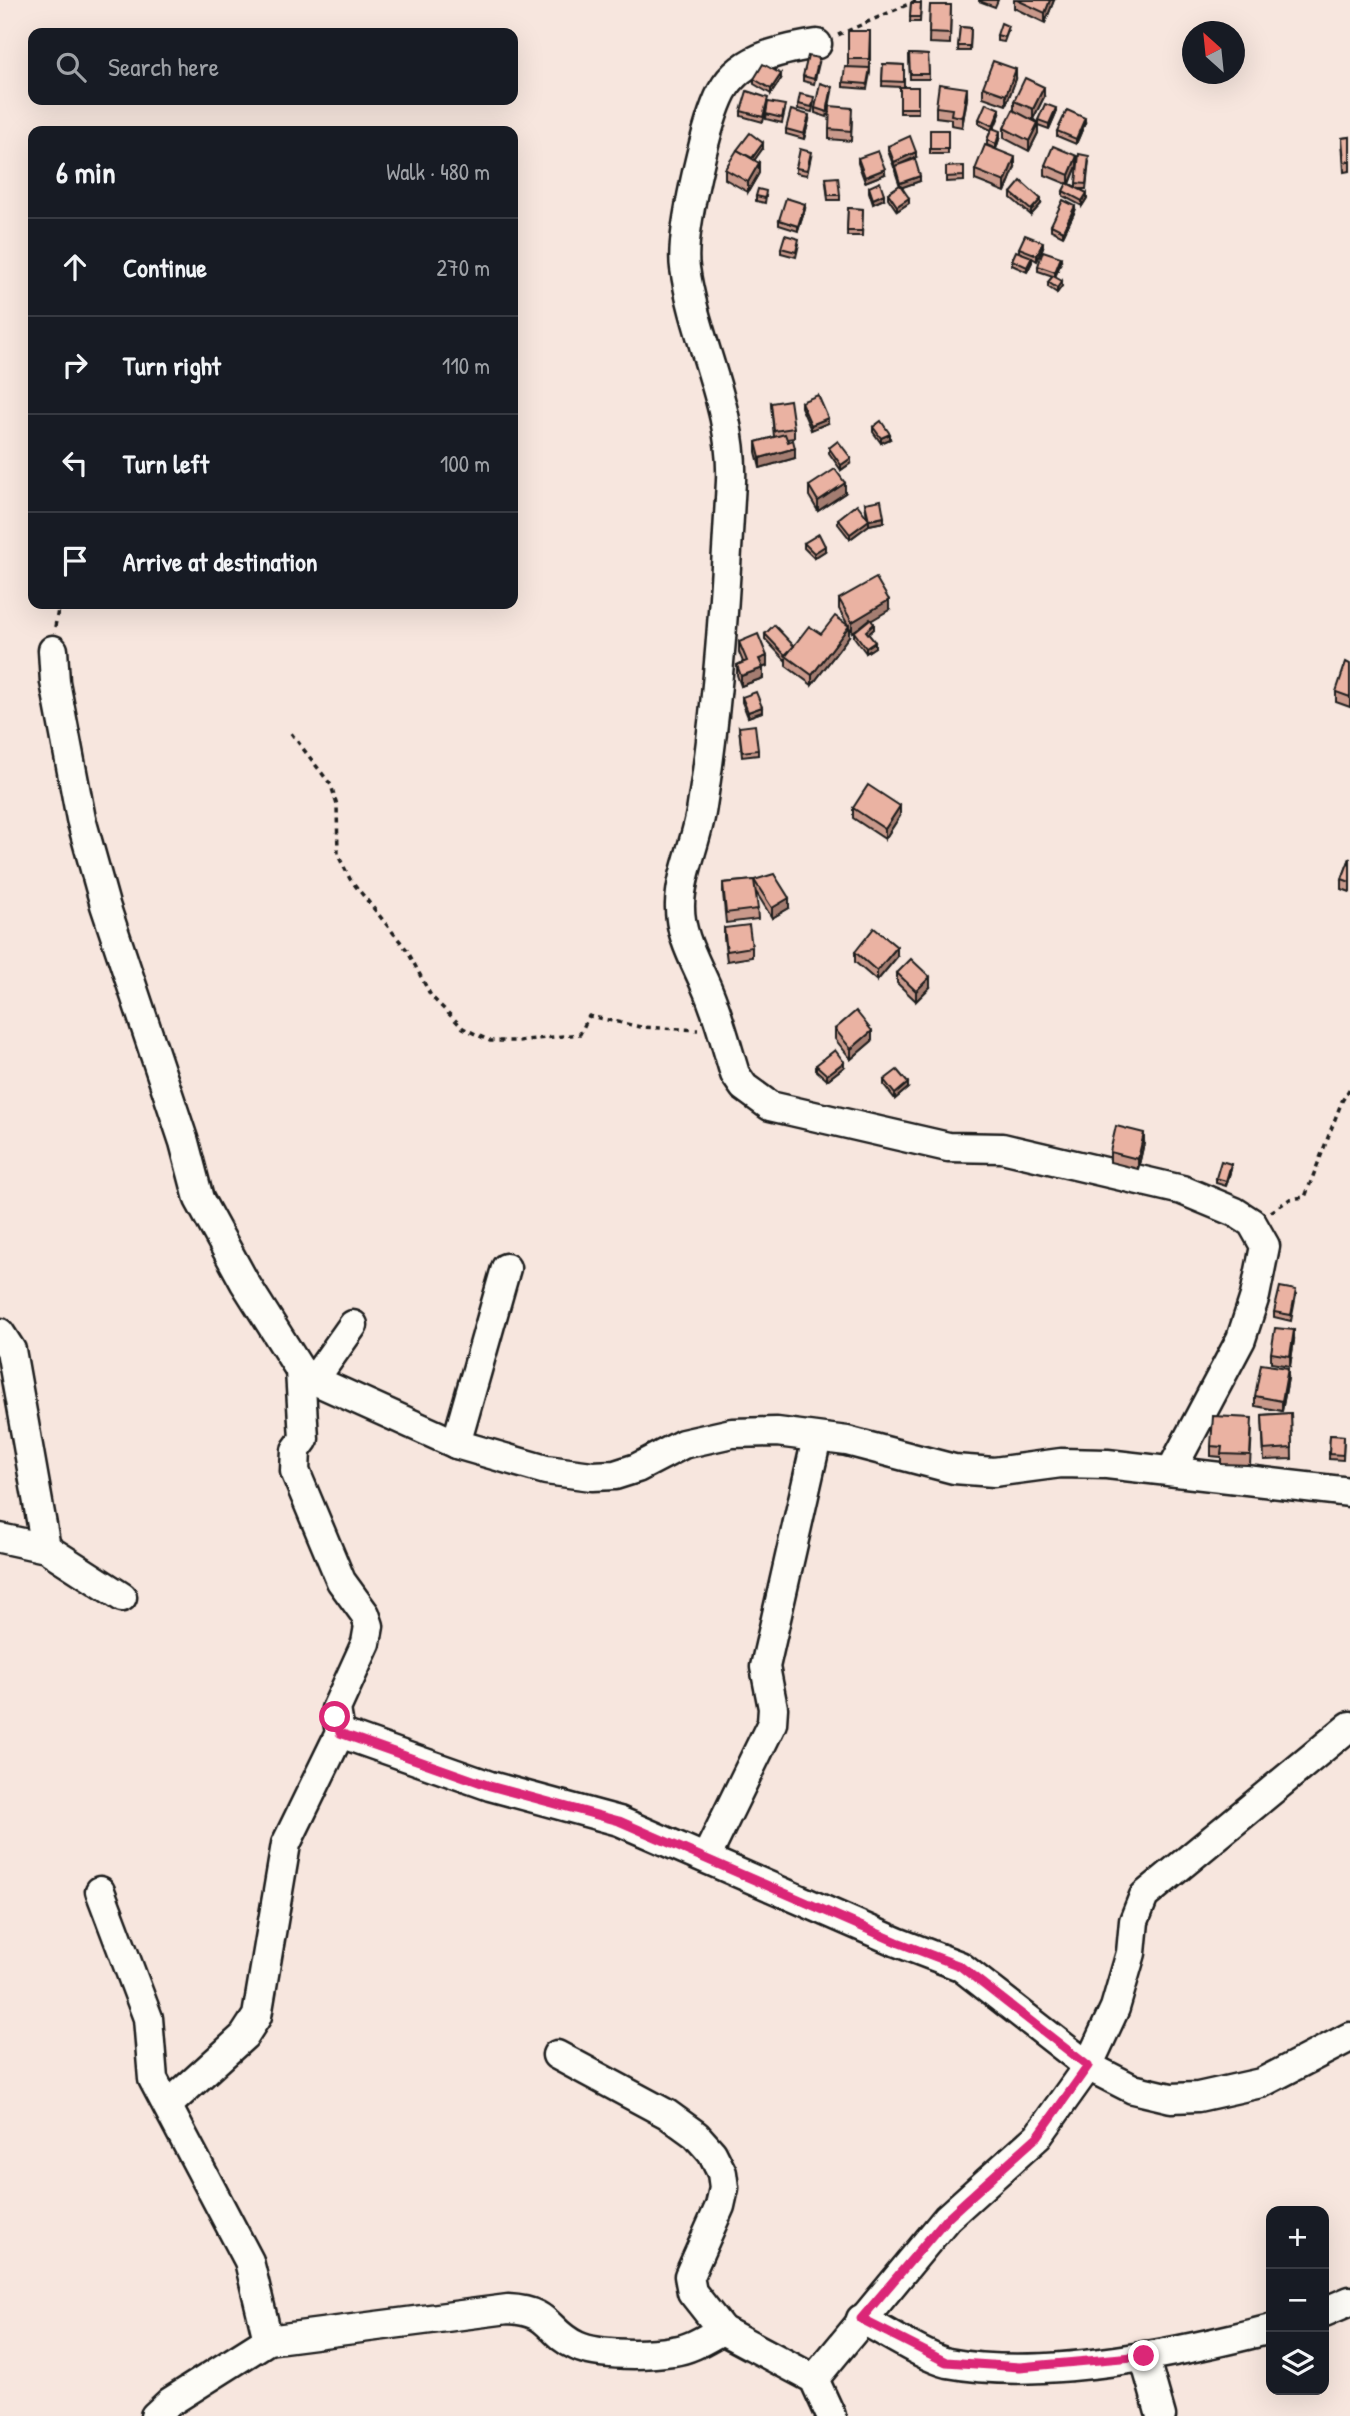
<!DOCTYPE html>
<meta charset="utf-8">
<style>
body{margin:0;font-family:"Patrick Hand",sans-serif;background:#242831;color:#f1f3f6}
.controls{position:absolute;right:21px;bottom:21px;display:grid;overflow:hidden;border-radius:14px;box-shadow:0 7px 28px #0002}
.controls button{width:63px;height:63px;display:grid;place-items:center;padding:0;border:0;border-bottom:2px solid #363941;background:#171b24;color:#f1f3f6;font:35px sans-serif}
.compass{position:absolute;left:1182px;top:21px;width:63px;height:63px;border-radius:50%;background:#171b24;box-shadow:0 7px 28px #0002;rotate:333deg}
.stop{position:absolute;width:21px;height:21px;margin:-16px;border:5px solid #db2777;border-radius:50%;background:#fff}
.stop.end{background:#db2777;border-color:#fff;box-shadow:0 2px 7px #0008}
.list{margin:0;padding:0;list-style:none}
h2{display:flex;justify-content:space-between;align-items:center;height:91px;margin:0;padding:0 28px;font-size:30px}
h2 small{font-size:23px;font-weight:400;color:#9ea1a6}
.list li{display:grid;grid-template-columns:46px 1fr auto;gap:21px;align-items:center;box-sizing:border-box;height:98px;padding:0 28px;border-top:2px solid #363941}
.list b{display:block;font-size:26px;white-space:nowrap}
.list em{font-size:23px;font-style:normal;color:#9ea1a6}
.icon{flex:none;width:38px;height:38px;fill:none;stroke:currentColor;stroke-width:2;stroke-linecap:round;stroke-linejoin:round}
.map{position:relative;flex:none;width:1350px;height:2416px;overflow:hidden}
.search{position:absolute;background:#171b24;box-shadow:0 7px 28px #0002;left:28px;top:28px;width:490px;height:77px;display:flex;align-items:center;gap:18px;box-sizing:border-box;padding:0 24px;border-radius:14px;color:#9ea1a6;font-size:26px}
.panel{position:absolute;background:#171b24;box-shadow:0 7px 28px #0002;left:28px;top:126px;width:490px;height:483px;border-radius:14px}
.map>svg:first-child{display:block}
</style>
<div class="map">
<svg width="1350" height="2416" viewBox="0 0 1350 2416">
<rect width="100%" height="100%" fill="#f7e6de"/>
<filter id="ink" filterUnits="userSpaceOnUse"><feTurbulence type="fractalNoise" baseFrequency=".0143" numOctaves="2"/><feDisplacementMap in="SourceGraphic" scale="14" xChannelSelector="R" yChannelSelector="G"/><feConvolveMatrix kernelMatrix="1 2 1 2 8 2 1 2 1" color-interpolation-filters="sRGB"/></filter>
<g filter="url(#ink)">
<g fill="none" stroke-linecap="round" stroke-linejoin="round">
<!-- minor casing -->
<g stroke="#1c1c1c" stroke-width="33">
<g id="minor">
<path d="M817,44C779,50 736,58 719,98C705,130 680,235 685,268C695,340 734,408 731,481C725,589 719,699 702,806C698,838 681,872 680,904C679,933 694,959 705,984C718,1012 726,1045 735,1074L744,1087L770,1106L948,1147L1002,1148L1182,1190L1235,1212L1252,1223L1265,1246L1255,1296L1241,1339L1171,1471"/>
<path d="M53,650L55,682L81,819L105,905L184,1142L199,1199L245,1283L300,1370L314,1380L456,1444L546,1470L592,1476L615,1475L637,1468L683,1444L732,1433L777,1432L847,1441L954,1469L994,1472L1061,1463L1107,1464L1350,1492"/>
<path d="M0,1333L11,1350L46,1548"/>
<path d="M314,1380L353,1325"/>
<path d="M456,1444L506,1268"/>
<path d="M0,1538L46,1548L122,1597"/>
<path d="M340,1733L490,1786L619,1821L897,1942L960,1966L1088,2066L1133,2089L1171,2098L1198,2097L1261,2083L1350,2037"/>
<path d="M706,1858L772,1723L773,1708L765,1667L817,1438"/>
<path d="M100,1891L148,2018L153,2079L249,2261L268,2340"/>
<path d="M557,2055L667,2114L696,2135L712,2153L722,2173L724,2188L720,2206L689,2276L692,2292L722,2330L814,2379L831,2416"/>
<path d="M168,2105L244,2036L257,2016L286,1844L340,1733L336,1709L366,1643L369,1626L365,1614L341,1581L295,1471L296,1450L304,1439L300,1370"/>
<path d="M1324,2312L1350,2301"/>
<path d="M861,2319C883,2330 926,2358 948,2363C1043,2381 1178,2353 1271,2329"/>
<path d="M1144,2356L1161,2416"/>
<path d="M814,2379L947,2218L1038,2136L1088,2066L1115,2008L1131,1953L1134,1921L1144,1896L1350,1726"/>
<path d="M155,2416L170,2402L268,2340L508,2309C552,2311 546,2332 577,2346C598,2356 649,2355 673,2351C691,2349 707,2338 722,2330"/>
</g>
</g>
<!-- path -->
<g stroke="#1c1c1c" stroke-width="3.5" stroke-dasharray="5 5" stroke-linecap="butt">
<path d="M838,35L918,0"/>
<path d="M55,627L59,604"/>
<path d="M291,733L331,785L337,805L338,855L350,879L407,950L431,996L463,1028L490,1041H518L580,1034L589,1016L641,1027L698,1030"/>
<path d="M1271,1212L1290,1199L1305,1197L1342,1101L1350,1088"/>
</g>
<!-- minor -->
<use href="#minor" stroke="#fdfcf7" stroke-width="28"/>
</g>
<!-- wall -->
<g fill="#c9998b" stroke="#1c1c1c" stroke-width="2">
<path d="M979,0H998L995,7L979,1Z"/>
<path d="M1014,0H1054L1045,23L1014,8Z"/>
<path d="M911,3H921L920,22H910Z"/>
<path d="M930,5H951L950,44L929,43Z"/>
<path d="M960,27L971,28L970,51H958Z"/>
<path d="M848,31H870V73L867,89L843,87V82L848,67Z"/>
<path d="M1008,31L1004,42L997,41V35Z"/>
<path d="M909,54L928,55L929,79H910Z"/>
<path d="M819,63L814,84L803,81V76Z"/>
<path d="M883,64L904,65V87H918V113H900V87H901L882,86Z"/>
<path d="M754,79H781L771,94L754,84Z"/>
<path d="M1016,79L1006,105L983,97V87Z"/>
<path d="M832,92L827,117L815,113V108Z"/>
<path d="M1044,97L1033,119L1038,123V120L1056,113L1049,129L1038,125V133L1029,151L1004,138V128L1014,110V101Z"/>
<path d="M967,98L962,127L951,125V119L936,117V107Z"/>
<path d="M768,102L785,110L782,123L766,119L768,103L763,122L741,116V111Z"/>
<path d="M814,102L812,112L798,109V104Z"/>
<path d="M1000,114L993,129L1000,136L996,149L987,145V140L991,130L979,124V119Z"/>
<path d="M852,118L851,141L829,139V129Z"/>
<path d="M809,120L804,139L786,134V129Z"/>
<path d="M1085,123L1076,144L1057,136V131Z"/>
<rect x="930" y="130" width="18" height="24"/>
<path d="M1350,137V171L1344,172L1342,138Z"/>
<path d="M888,146L916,157L905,162L920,181L902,187L909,203L897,211L888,198V193L900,186L895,171V167H894L888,151Z"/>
<path d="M763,148L754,160L759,173L748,192L725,179V169Z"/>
<path d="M811,157L807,175L796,173V168Z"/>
<path d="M858,158L885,174L865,182L858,163Z"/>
<path d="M1089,161L1086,189H1079L1087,198L1082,206L1063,196V191L1067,184L1045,175V165L1077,166L1070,184L1076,187V183Z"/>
<path d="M964,166V181L946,182V167Z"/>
<path d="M1015,167L1005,192L975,180V170Z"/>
<path d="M826,183L840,195V200H828Z"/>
<path d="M869,187L884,199L873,204L869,192Z"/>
<path d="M1011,193L1041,204L1031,215L1011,198Z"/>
<path d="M756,196H766L765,203L756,201Z"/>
<path d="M848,208L863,209L862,236H847Z"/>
<path d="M805,209L798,231L779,225V220Z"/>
<path d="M1075,211L1063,236L1051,230V225Z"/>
<path d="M799,244L796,257L781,253V248Z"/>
<path d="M1043,247L1037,261L1032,258V262L1027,272L1012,265V260L1019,252V248Z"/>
<path d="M1061,262L1055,277L1062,286L1057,293L1048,287V282L1053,276L1038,271V266Z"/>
<path d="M801,402L828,423L811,430L801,407Z"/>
<path d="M771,403L794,428V438L787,439L795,458L760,468L756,452V442L774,437Z"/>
<path d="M873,427L890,439L881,443L873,432Z"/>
<path d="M829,448L851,463L841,470L829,453Z"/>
<path d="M809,486L845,493L818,511L809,496Z"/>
<path d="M865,503L884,522L869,525L850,539L838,524V519L867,518Z"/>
<path d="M804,543L825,551L814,558L804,548Z"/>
<path d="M839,599L889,610L871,620L874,629L868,634L875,647L866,653L854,637V632L860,627L852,632L839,609Z"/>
<path d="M765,634L794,646L821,634L849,636L812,685L786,666V658L785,660L765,639Z"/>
<path d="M739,642L767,666L763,667V678L741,686L737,675V665L743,662L739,652Z"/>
<path d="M1350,664V707L1336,702V692Z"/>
<path d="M742,697L762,712L748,717L742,702Z"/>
<path d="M739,727L758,750V755L742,757Z"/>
<path d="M853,808L900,816L885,839L853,818Z"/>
<path d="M1350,858V892L1342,889V879Z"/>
<path d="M754,880L789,908L772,918L756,892L758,919L726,923L723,893V883Z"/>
<path d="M724,928L752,947V957L727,961L724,938Z"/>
<path d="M855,952L897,957L877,981L855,962Z"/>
<path d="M897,973L930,987L916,1001L897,983Z"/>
<path d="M835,1029L872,1041L851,1059L835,1039Z"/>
<path d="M816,1065L844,1067L827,1080L816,1070Z"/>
<path d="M884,1080L908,1088L895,1099L884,1085Z"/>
<path d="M1144,1143L1138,1169L1110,1162V1152Z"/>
<path d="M1231,1169L1226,1186L1216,1183V1178Z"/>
<path d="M1296,1295L1291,1321L1274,1317V1312Z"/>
<path d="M1294,1340L1290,1366L1271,1363V1353Z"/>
<path d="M1288,1378L1282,1411L1255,1406V1396Z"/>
<path d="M1291,1413L1292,1459L1264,1460L1262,1415Z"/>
<path d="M1252,1428L1250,1465L1221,1464V1457L1211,1456V1446Z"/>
<path d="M1330,1435L1344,1436L1343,1460L1329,1459Z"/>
</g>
<!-- shaded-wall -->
<g fill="#a47d71" stroke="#1c1c1c" stroke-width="2">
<path d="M1050,0H1054L1045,23V13Z"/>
<path d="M1016,69V79L1006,105V95Z"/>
<path d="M781,74V79L771,94V89Z"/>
<path d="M1044,87V97L1033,119V109Z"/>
<path d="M967,88V98L962,127V117Z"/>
<path d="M1056,108V113L1049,129V124Z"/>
<path d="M1000,109V114L993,131V126Z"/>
<path d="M809,115V120L804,139V134Z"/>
<path d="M1085,118V123L1076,144V139Z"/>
<path d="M1038,123V133L1029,151V141Z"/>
<path d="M1000,131V136L996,149V144Z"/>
<path d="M763,143V148L751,165V160Z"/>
<path d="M916,152V157L894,167V162Z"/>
<path d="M1077,156V166L1069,185V175Z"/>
<path d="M1015,157V167L1005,192V182Z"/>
<path d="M759,163V173L748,192V182Z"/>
<path d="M885,169V174L865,182V177Z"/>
<path d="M920,176V181L900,188V183Z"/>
<path d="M1087,193V198L1082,206V201Z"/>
<path d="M884,194V199L873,204V199Z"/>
<path d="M909,198V203L897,211V206Z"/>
<path d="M1041,199V204L1031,215V210Z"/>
<path d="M805,204V209L798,231V226Z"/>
<path d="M1075,206V211L1063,236V231Z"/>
<path d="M1043,242V247L1037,261V255Z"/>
<path d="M1032,257V262L1027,272V267Z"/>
<path d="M1061,257V262L1055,277V272Z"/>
<path d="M1062,281V286L1057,293V288Z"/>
<path d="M828,418V423L811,430V425Z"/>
<path d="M890,434V439L881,443V438Z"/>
<path d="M795,448V458L760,468V458Z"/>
<path d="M851,458V463L841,470V465Z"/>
<path d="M845,483V493L818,511V501Z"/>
<path d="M884,517V522L869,525V520Z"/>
<path d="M869,520V525L850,539V534Z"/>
<path d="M825,546V551L814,558V553Z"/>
<path d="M889,600V610L852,632V622Z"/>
<path d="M874,624V629L866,636V631Z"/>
<path d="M849,626V636L812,685V675Z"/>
<path d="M875,642V647L866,653V648Z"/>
<path d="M767,656V666L759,669V659Z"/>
<path d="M763,668V678L741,686V676Z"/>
<path d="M762,707V712L748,717V712Z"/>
<path d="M900,806V816L885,839V829Z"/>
<path d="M789,898V908L772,918V908Z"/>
<path d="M897,947V957L877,981V971Z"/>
<path d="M930,977V987L916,1001V991Z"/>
<path d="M872,1031V1041L851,1059V1049Z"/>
<path d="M844,1062V1067L827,1080V1075Z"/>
<path d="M908,1083V1088L895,1099V1094Z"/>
<path d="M1144,1133V1143L1138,1169V1159Z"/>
<path d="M1231,1164V1169L1226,1186V1181Z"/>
<path d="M1294,1330V1340L1290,1366V1356Z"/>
<path d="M1288,1368V1378L1282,1411V1401Z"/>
</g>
<!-- building -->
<g fill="#eab2a2" stroke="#1c1c1c" stroke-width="2">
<path d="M1017,0H1050L1045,13Z"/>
<path d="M911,3H921L920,17H910Z"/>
<path d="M930,5H951L950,34L929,33Z"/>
<path d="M1001,23L1008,26L1004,37L997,35Z"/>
<path d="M960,27L971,28L970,46H958Z"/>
<path d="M848,31H870L869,59H848Z"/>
<path d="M909,54L928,55L929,74H910Z"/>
<path d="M808,56L819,58L814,79L803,76Z"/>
<path d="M993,61L1016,69L1006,95L983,87Z"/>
<path d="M763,64L781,74L771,89L754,79Z"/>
<path d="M883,64L904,65V82L882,81Z"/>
<path d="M845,67L870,68L867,84L843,82Z"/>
<path d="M1025,78L1044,87L1033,109L1014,101Z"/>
<path d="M820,83L832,87L827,112L815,108Z"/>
<path d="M939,84L967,88L962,117L951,115L952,109L936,107Z"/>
<rect x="900" y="87" width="18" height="21"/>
<path d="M747,91L768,98L763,117L741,111Z"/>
<path d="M800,94L814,97L812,107L798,104Z"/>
<path d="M768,102L785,105L782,118L766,114Z"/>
<path d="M986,103L1000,109L993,126L979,119Z"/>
<path d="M1045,104L1056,108L1049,124L1038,120Z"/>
<path d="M830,106L852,108L851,131L829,129Z"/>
<path d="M791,110L809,115L804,134L786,129Z"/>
<path d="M1013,110L1038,123L1029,141L1004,128Z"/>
<path d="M1067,110L1085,118L1076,139L1057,131Z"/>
<path d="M992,128L1000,131L996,144L987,140Z"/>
<rect x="930" y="130" width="18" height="19"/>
<path d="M750,133L763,143L752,158L737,150Z"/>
<path d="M910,136L916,152L894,162L888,146Z"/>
<path d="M1350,137V161L1344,162L1342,138Z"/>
<path d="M985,145L1015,157L1005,182L975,170Z"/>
<path d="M1053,146L1077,156L1069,175L1045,165Z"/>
<path d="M800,149L811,152L807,170L796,168Z"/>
<path d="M737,150L759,163L748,182L725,169Z"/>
<path d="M878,151L885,169L865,177L858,158Z"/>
<path d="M1079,154L1089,156L1086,184L1076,183Z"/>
<path d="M915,159L920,176L900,183L895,166Z"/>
<path d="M964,166V176L946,177V167Z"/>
<path d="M838,177L840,195H828L826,178Z"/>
<path d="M1021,181L1041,199L1031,210L1011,193Z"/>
<path d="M880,182L884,194L873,199L869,187Z"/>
<path d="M1067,183L1087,193L1082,201L1063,191Z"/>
<path d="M900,185L909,198L897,206L888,193Z"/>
<path d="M758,189L766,191L765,198L756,196Z"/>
<path d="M786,198L805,204L798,226L779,220Z"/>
<path d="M1063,200L1075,206L1063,231L1051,225Z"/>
<path d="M848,208L863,209L862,231H847Z"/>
<path d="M785,235L799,239L796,252L781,248Z"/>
<path d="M1025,235L1043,242L1037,255L1019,248Z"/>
<path d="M1016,251L1032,257L1027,267L1012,260Z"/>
<path d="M1043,251L1061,257L1055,272L1038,266Z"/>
<path d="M1053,276L1062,281L1057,288L1048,282Z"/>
<path d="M818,395L828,418L811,425L801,402Z"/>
<path d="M790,400L794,428L774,431L771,403Z"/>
<path d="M881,421L890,434L881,438L873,427Z"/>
<path d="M785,434L788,442L793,440L795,448L760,458L756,442Z"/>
<path d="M838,441L851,458L841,465L829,448Z"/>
<path d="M835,469L845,483L818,501L809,486Z"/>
<path d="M881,500L884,517L869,520L865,503Z"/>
<path d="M857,504L869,520L850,534L838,519Z"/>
<path d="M819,534L825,546L814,553L804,543Z"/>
<path d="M876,578L889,600L852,622L839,599Z"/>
<path d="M835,616L849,626L812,675L786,656L809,626L821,634Z"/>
<path d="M870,619L874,624L866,631L875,642L866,648L854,632Z"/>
<path d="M774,625L794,646L785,655L765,634Z"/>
<path d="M758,634L767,656L759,659L763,668L741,676L737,665L747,661L739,642Z"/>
<path d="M1346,662L1350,664V697L1336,692Z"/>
<path d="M756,692L762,707L748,712L742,697Z"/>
<path d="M755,725L758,750L742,752L739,727Z"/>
<path d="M868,785L900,806L885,829L853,808Z"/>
<path d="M1350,858V882L1342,879Z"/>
<path d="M774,874L789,898L772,908L754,880Z"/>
<path d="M754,880L758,909L726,913L723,883Z"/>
<path d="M749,925L752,947L727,951L724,928Z"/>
<path d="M874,928L897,947L877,971L855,952Z"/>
<path d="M911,959L930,977L916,991L897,973Z"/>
<path d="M856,1011L872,1031L851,1049L835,1029Z"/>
<path d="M835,1050L844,1062L827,1075L816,1065Z"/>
<path d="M897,1070L908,1083L895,1094L884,1080Z"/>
<path d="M1116,1126L1144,1133L1138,1159L1110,1152Z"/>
<path d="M1221,1161L1231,1164L1226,1181L1216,1178Z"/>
<path d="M1280,1287L1296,1290L1291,1315L1274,1312Z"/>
<path d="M1275,1328L1294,1330L1290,1356L1271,1353Z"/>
<path d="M1261,1364L1288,1368L1282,1401L1255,1396Z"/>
<path d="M1291,1413L1292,1448L1264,1450L1262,1415Z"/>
<path d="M1213,1416L1252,1418L1250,1455L1221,1454L1222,1447L1211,1446Z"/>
<path d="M1330,1435L1344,1436L1343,1455L1329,1454Z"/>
</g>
</g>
<g fill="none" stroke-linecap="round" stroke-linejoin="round" filter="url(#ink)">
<!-- route -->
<path stroke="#db2777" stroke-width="9" d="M335,1717L340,1733L490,1786L619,1821L897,1942L960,1966L1088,2066L1038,2136L947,2218L861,2319L946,2362L1020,2367L1144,2356"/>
</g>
</svg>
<div class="controls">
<button>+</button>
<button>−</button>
<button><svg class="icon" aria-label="layers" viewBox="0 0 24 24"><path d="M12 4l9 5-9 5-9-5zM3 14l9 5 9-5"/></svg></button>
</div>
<svg class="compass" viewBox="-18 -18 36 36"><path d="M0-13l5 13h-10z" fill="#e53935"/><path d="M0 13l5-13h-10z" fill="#9ea1a6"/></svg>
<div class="stop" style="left:335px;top:1717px"></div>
<div class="stop end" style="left:1144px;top:2356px"></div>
<div class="search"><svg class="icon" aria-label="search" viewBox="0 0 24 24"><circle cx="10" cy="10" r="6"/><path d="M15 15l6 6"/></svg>Search here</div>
<section class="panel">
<h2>6 min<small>Walk · 480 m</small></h2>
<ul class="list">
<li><svg class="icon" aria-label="ahead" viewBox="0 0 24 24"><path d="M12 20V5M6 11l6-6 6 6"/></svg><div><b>Continue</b></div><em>270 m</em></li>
<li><svg class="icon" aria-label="right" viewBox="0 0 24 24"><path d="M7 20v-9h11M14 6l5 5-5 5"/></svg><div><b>Turn right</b></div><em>110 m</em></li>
<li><svg class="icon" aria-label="left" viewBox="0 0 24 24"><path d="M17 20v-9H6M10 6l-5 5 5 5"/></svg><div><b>Turn left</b></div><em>100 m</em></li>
<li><svg class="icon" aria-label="arrive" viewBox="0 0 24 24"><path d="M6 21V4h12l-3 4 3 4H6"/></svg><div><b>Arrive at destination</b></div></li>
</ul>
</section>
</div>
